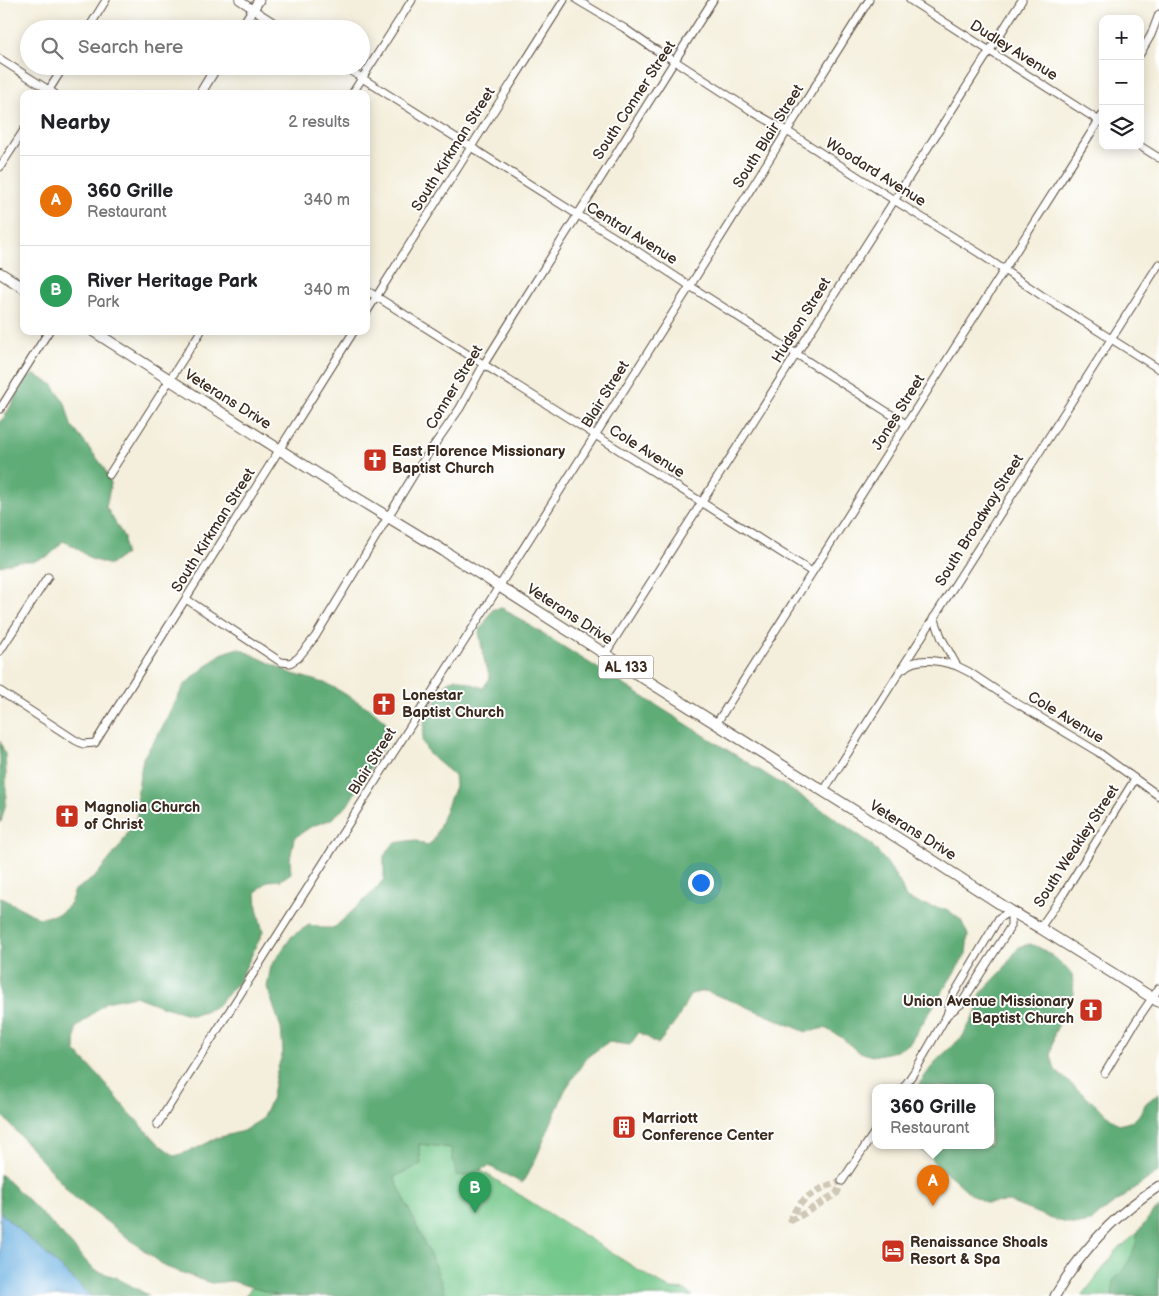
<!DOCTYPE html>
<meta charset="utf-8">
<style>
body{margin:0;font-family:"Balsamiq Sans",sans-serif;background:#f6f6f6;color:#202124}
.controls{position:absolute;right:15px;top:15px;display:grid;overflow:hidden;border-radius:10px;box-shadow:0 2px 12px #0003}
.controls button{width:45px;height:45px;display:grid;place-items:center;padding:0;border:0;border-bottom:1px solid #e0e0e0;background:#fff;color:#202124;font:25px sans-serif}
.you{position:absolute;left:700px;top:882px;width:18px;height:18px;margin:-12px;border:4px solid #fff;border-radius:50%;background:#1a73e8;box-shadow:0 0 0 8px #1a73e833}
.badge{display:grid;place-items:center;width:32px;height:32px;border-radius:50%;background:#c8321e;color:#fff;font-size:16px;font-weight:700}
.pin{position:absolute;translate:-50% -41px;filter:drop-shadow(0 1px 2px #0008)}
.pin::after{content:'';position:absolute;top:26px;width:18px;height:15px;background:inherit;clip-path:polygon(0 0,100% 0,50% 100%)}
.popup{position:absolute;left:872px;top:1084px;width:122px;height:65px;box-sizing:border-box;display:grid;place-content:center;border-radius:10px;background:#fff;filter:drop-shadow(0 1px 4px #0005);font-size:16px;white-space:nowrap;color:#757577}
.popup b{font-size:19px;color:#202124}
.popup::after{content:'';position:absolute;left:50%;top:100%;margin-left:-10px;border:10px solid transparent;border-top-color:#fff}
.list{margin:0;padding:0;list-style:none}
h2{display:flex;justify-content:space-between;align-items:center;height:65px;margin:0;padding:0 20px;font-size:21px}
h2 small{font-size:16px;font-weight:400;color:#757577}
.list li{display:grid;grid-template-columns:32px 1fr auto;gap:15px;align-items:center;box-sizing:border-box;height:90px;padding:0 20px;border-top:1px solid #e0e0e0}
.list b{display:block;font-size:19px;white-space:nowrap}
.list p{margin:0;font-size:16px;white-space:nowrap;color:#757577}
.list em{font-size:16px;font-style:normal;color:#757577}
.icon{flex:none;width:28px;height:28px;fill:none;stroke:currentColor;stroke-width:2;stroke-linecap:round;stroke-linejoin:round}
.map{position:relative;flex:none;width:1159px;height:1296px;overflow:hidden}
.search{position:absolute;background:#fff;box-shadow:0 2px 12px #0003;left:20px;top:20px;width:350px;height:55px;display:flex;align-items:center;gap:12px;box-sizing:border-box;padding:0 18px;border-radius:28px;color:#757577;font-size:19px}
.panel{position:absolute;background:#fff;box-shadow:0 2px 12px #0003;left:20px;top:90px;width:350px;height:245px;border-radius:10px}
.map>svg:first-child{display:block}
</style>
<div class="map">
<svg width="1159" height="1296" viewBox="0 0 1159 1296">
<rect width="100%" height="100%" fill="#fff"/>
<filter id="ink" filterUnits="userSpaceOnUse"><feTurbulence type="fractalNoise" baseFrequency=".02" numOctaves="2"/><feDisplacementMap in="SourceGraphic" scale="10" xChannelSelector="R" yChannelSelector="G"/><feConvolveMatrix kernelMatrix="1 2 1 2 8 2 1 2 1" color-interpolation-filters="sRGB"/></filter>
<filter id="wash" filterUnits="userSpaceOnUse"><feTurbulence type="fractalNoise" baseFrequency=".0096" numOctaves="4" result="noise"/><feDisplacementMap in="SourceGraphic" scale="20" xChannelSelector="R" yChannelSelector="G"/><feGaussianBlur stdDeviation="1.12" result="paint"/><feColorMatrix in="noise" values="0 0 0 0 0 0 0 0 0 0 0 0 0 0 0 0 0 1.4 0 .05"/><feComposite in="paint" operator="in"/></filter>
<g filter="url(#wash)">
<rect width="100%" height="100%" fill="#f4efdc"/>
<!-- green -->
<g fill="#74c88b" stroke="#587954">
<path d="M425,1090L458,1156L664,1286L671,1289L685,1290L693,1296H430L382,1176Z"/>
<path d="M1147,1225L1159,1296H1082L1117,1250Z"/>
<path d="M252,1287L279,1296H245Z"/>
</g>
<!-- forest -->
<g fill="#5fac77" stroke="#4d6b4a">
<path d="M33,374L52,384L65,403L71,425L103,466L111,483L106,507L124,537L125,554L110,565L91,559L74,546L63,541L49,556L33,561H18L0,566V421L5,416L25,381Z"/>
<path d="M502,608L826,812L870,843L887,863L900,883L906,898L921,904L948,910L961,920L968,935L966,954L910,1043L897,1051L872,1056L857,1051L841,1037L825,1028L806,1032L738,1003L705,991L691,994L685,1004L677,1020L658,1044L639,1032L630,1045L608,1042L587,1057L565,1090L534,1163L522,1183L489,1166L465,1176L456,1175L451,1148L419,1144L421,1164L394,1177L436,1268L446,1296H279L232,1281L211,1283L166,1267L73,1196L0,1113V897L39,918L59,914L69,906L75,890L95,877L121,845L137,815L138,788L143,758L165,723L184,685L221,654L238,648L293,674L328,684L372,710L386,722L384,745L347,806L330,820L312,826L294,838L290,860L291,873L281,880L268,881L256,892L257,908L263,932L239,981L216,1007L192,1015L161,1006L135,996L106,1002L76,1028L75,1051L98,1075L127,1110L160,1145L175,1156L195,1149L217,1138L243,1131L262,1119L271,1100L276,1074L283,1052L281,1028L267,987L271,966L292,936L309,925L322,928H334L373,892L384,879V856L394,843L415,840L427,846L434,840L455,786L454,775L429,754L422,741L425,718L447,683L456,678L483,688L490,678L484,659L479,632L493,609Z"/>
<path d="M0,741L5,754L6,774V803L1,822L0,823Z"/>
<path d="M1030,944C1047,949 1060,962 1072,974L1074,994L1054,1034L1051,1055L1055,1070L1119,1125L1133,1121L1139,1115L1146,1103L1159,1093V1171L1109,1207L1090,1222L1075,1225L1052,1219L1009,1202L987,1203L973,1196L952,1177L938,1167L928,1155L915,1145H990V1087H917L936,1061L963,1036L976,1012L981,993L1003,970L1008,962L1019,947Z"/>
<path d="M0,1174L23,1195L59,1231L94,1270L115,1277L150,1296H91L46,1254L0,1212Z"/>
<path d="M1159,1208V1296H1112L1114,1280L1123,1270L1129,1261L1136,1244L1138,1232L1153,1212Z"/>
</g>
<!-- water -->
<path fill="#6bb0e1" stroke="#536d80" d="M0,1212L46,1254L91,1296H0Z"/>
</g>
<g filter="url(#ink)">
<g fill="none" stroke-linecap="round" stroke-linejoin="round">
<!-- street-tunnel -->
<g stroke="#cfc8b6" stroke-width="7" stroke-dasharray="7 3.5" stroke-linecap="butt">
<path d="M790,1221L805,1213L837,1193L842,1181"/>
<path d="M789,1222C793,1216 795,1209 800,1204C810,1193 827,1185 842,1181"/>
</g>
<!-- street casing -->
<g stroke="#57483a" stroke-width="9">
<g id="street">
<path d="M239,0L284,29"/>
<path d="M577,0L624,28L651,47L675,61L755,113L787,131L894,200L979,253L1041,295L1159,369"/>
<path d="M910,0L1101,122"/>
<path d="M88,29L106,0"/>
<path d="M1140,54L1151,35L1159,14"/>
<path d="M0,59L55,94"/>
<path d="M343,66L578,215L637,251L690,286L906,424"/>
<path d="M47,93L64,66"/>
<path d="M352,94L412,0"/>
<path d="M1140,146L1159,158"/>
<path d="M0,167L24,130"/>
<path d="M366,290L812,572"/>
<path d="M366,313L564,0"/>
<path d="M0,409L49,331"/>
<path d="M109,475L201,331"/>
<path d="M186,599L281,662L290,663L298,658L315,637L416,471L460,408L484,364L512,319L713,0"/>
<path d="M934,617L942,639L957,666L969,672L1008,698L1098,752L1159,796"/>
<path d="M0,651L48,577"/>
<path d="M605,654L1022,0"/>
<path d="M903,669C916,656 941,661 957,666"/>
<path d="M0,691L75,740L83,744L95,743L354,331"/>
<path d="M716,724L1103,114"/>
<path d="M823,792L1159,264"/>
<path d="M1040,928L1064,893L1135,779"/>
<path d="M1105,1073L1135,1023L1159,988"/>
<path d="M904,1087L916,1069L947,1015L952,997L999,918L1011,911V926L961,1004L947,1015"/>
<path d="M157,1125L690,286L869,0"/>
<path d="M842,1181L876,1130"/>
</g>
</g>
<!-- secondary casing -->
<g stroke="#57483a" stroke-width="11">
<g id="secondary">
<path d="M241,29L259,0"/>
<path d="M200,94L217,66"/>
<path d="M1055,1296C1081,1251 1115,1214 1159,1186"/>
</g>
</g>
<!-- primary casing -->
<g stroke="#57483a" stroke-width="12">
<g id="primary">
<path d="M0,273L24,288"/>
<path d="M93,331L332,483L444,551L605,654L917,850L1011,911L1040,928L1159,1002"/>
</g>
</g>
<!-- street -->
<use href="#street" stroke="#fff" stroke-width="7"/>
<!-- secondary -->
<use href="#secondary" stroke="#fff" stroke-width="9"/>
<!-- primary -->
<use href="#primary" stroke="#fff" stroke-width="10"/>
</g>
</g>
<!-- icons -->
<defs>
<g id="church-square" transform="scale(1.25)"><rect x="-9" y="-9" width="18" height="18" rx="4" fill="#c8321e" stroke="#fff"/><path d="M-1.2-6h2.4v3.5h3.3v2.4h-3.3V6h-2.4V-.1h-3.3v-2.4h3.3Z" fill="#fff"/></g>
<g id="building-square" transform="scale(1.25)"><rect x="-9" y="-9" width="18" height="18" rx="4" fill="#c8321e" stroke="#fff"/><path d="M-4-6H4V6H1V3H-1V6H-4ZM-2.5-4.3h1.7v1.8h-1.7ZM.8-4.3h1.7v1.8H.8ZM-2.5-1h1.7V.8h-1.7ZM.8-1h1.7V.8H.8Z" fill="#fff"/></g>
<g id="hotel-square" transform="scale(1.25)"><rect x="-9" y="-9" width="18" height="18" rx="4" fill="#c8321e" stroke="#fff"/><path d="M-6-4.5h1.5V1H6V5H4.5V3h-9V5H-6ZM-4 0a1.8 1.8 0 1 1 3.6 0ZM.5 0V-2.5h3Q6-2.5 6 0Z" fill="#fff"/></g>
</defs>
<g fill-rule="evenodd">
<use href="#church-square" x="375" y="460"/>
<use href="#church-square" x="384" y="704"/>
<use href="#church-square" x="67" y="816"/>
<use href="#church-square" x="1091" y="1010"/>
<use href="#building-square" x="624" y="1127"/>
<use href="#hotel-square" x="893" y="1251"/>
</g>
<g text-anchor="middle" stroke-width="4" stroke-linejoin="round" paint-order="stroke">
<!-- shield labels -->
<rect fill="#fff" stroke="#766a62" stroke-width="1" x="598.5" y="655.5" width="55" height="23" rx="4"/>
<g font-size="14" font-weight="bold" fill="#3b2a1e">
<text x="626" y="672">AL 133</text>
</g>
<!-- street labels -->
<g font-size="15" fill="#3b2a1e" stroke="#fff">
<text transform="translate(1014 50) rotate(32)" y="5">Dudley Avenue</text>
<text transform="translate(634 100) rotate(-57)" y="5">South Conner Street</text>
<text transform="translate(768 136) rotate(-58)" y="5">South Blair Street</text>
<text transform="translate(453 149) rotate(-58)" y="5">South Kirkman Street</text>
<text transform="translate(876 172) rotate(32)" y="5">Woodard Avenue</text>
<text transform="translate(632 233) rotate(32)" y="5">Central Avenue</text>
<text transform="translate(801 320) rotate(-58)" y="5">Hudson Street</text>
<text transform="translate(454 387) rotate(-59)" y="5">Conner Street</text>
<text transform="translate(605 394) rotate(-58)" y="5">Blair Street</text>
<text transform="translate(228 399) rotate(32)" y="5">Veterans Drive</text>
<text transform="translate(898 412) rotate(-58)" y="5">Jones Street</text>
<text transform="translate(647 451) rotate(32)" y="5">Cole Avenue</text>
<text transform="translate(979 520) rotate(-58)" y="5">South Broadway Street</text>
<text transform="translate(213 530) rotate(-58)" y="5">South Kirkman Street</text>
<text transform="translate(570 614) rotate(33)" y="5">Veterans Drive</text>
<text transform="translate(1066 717) rotate(31)" y="5">Cole Avenue</text>
<text transform="translate(372 761) rotate(-58)" y="5">Blair Street</text>
<text transform="translate(913 830) rotate(32)" y="5">Veterans Drive</text>
<text transform="translate(1076 846) rotate(-57)" y="5">South Weakley Street</text>
</g>
<!-- poi labels -->
<g font-size="15" font-weight="bold" fill="#3b2a1e" stroke="#fff" text-anchor="start">
<text x="392" y="456">East Florence Missionary<tspan x="392" dy="17">Baptist Church</tspan></text>
<text x="402" y="700">Lonestar<tspan x="402" dy="17">Baptist Church</tspan></text>
<text x="84" y="812">Magnolia Church<tspan x="84" dy="17">of Christ</tspan></text>
<text x="1074" y="1006" text-anchor="end">Union Avenue Missionary<tspan x="1074" dy="17">Baptist Church</tspan></text>
<text x="642" y="1123">Marriott<tspan x="642" dy="17">Conference Center</tspan></text>
<text x="910" y="1247">Renaissance Shoals<tspan x="910" dy="17">Resort &amp; Spa</tspan></text>
</g>
</g>
</svg>
<div class="controls">
<button>+</button>
<button>−</button>
<button><svg class="icon" aria-label="layers" viewBox="0 0 24 24"><path d="M12 4l9 5-9 5-9-5zM3 14l9 5 9-5"/></svg></button>
</div>
<div class="you"></div>
<div class="pin badge" style="left:933px;top:1206px;background:#e8710a">A</div>
<div class="popup"><b>360 Grille</b>Restaurant</div>
<div class="pin badge" style="left:475px;top:1213px;background:#2e9e5b">B</div>
<div class="search"><svg class="icon" aria-label="search" viewBox="0 0 24 24"><circle cx="10" cy="10" r="6"/><path d="M15 15l6 6"/></svg>Search here</div>
<section class="panel">
<h2>Nearby<small>2 results</small></h2>
<ul class="list">
<li><span class="badge" style="background:#e8710a">A</span><div><b>360 Grille</b><p>Restaurant</p></div><em>340 m</em></li>
<li><span class="badge" style="background:#2e9e5b">B</span><div><b>River Heritage Park</b><p>Park</p></div><em>340 m</em></li>
</ul>
</section>
</div>
